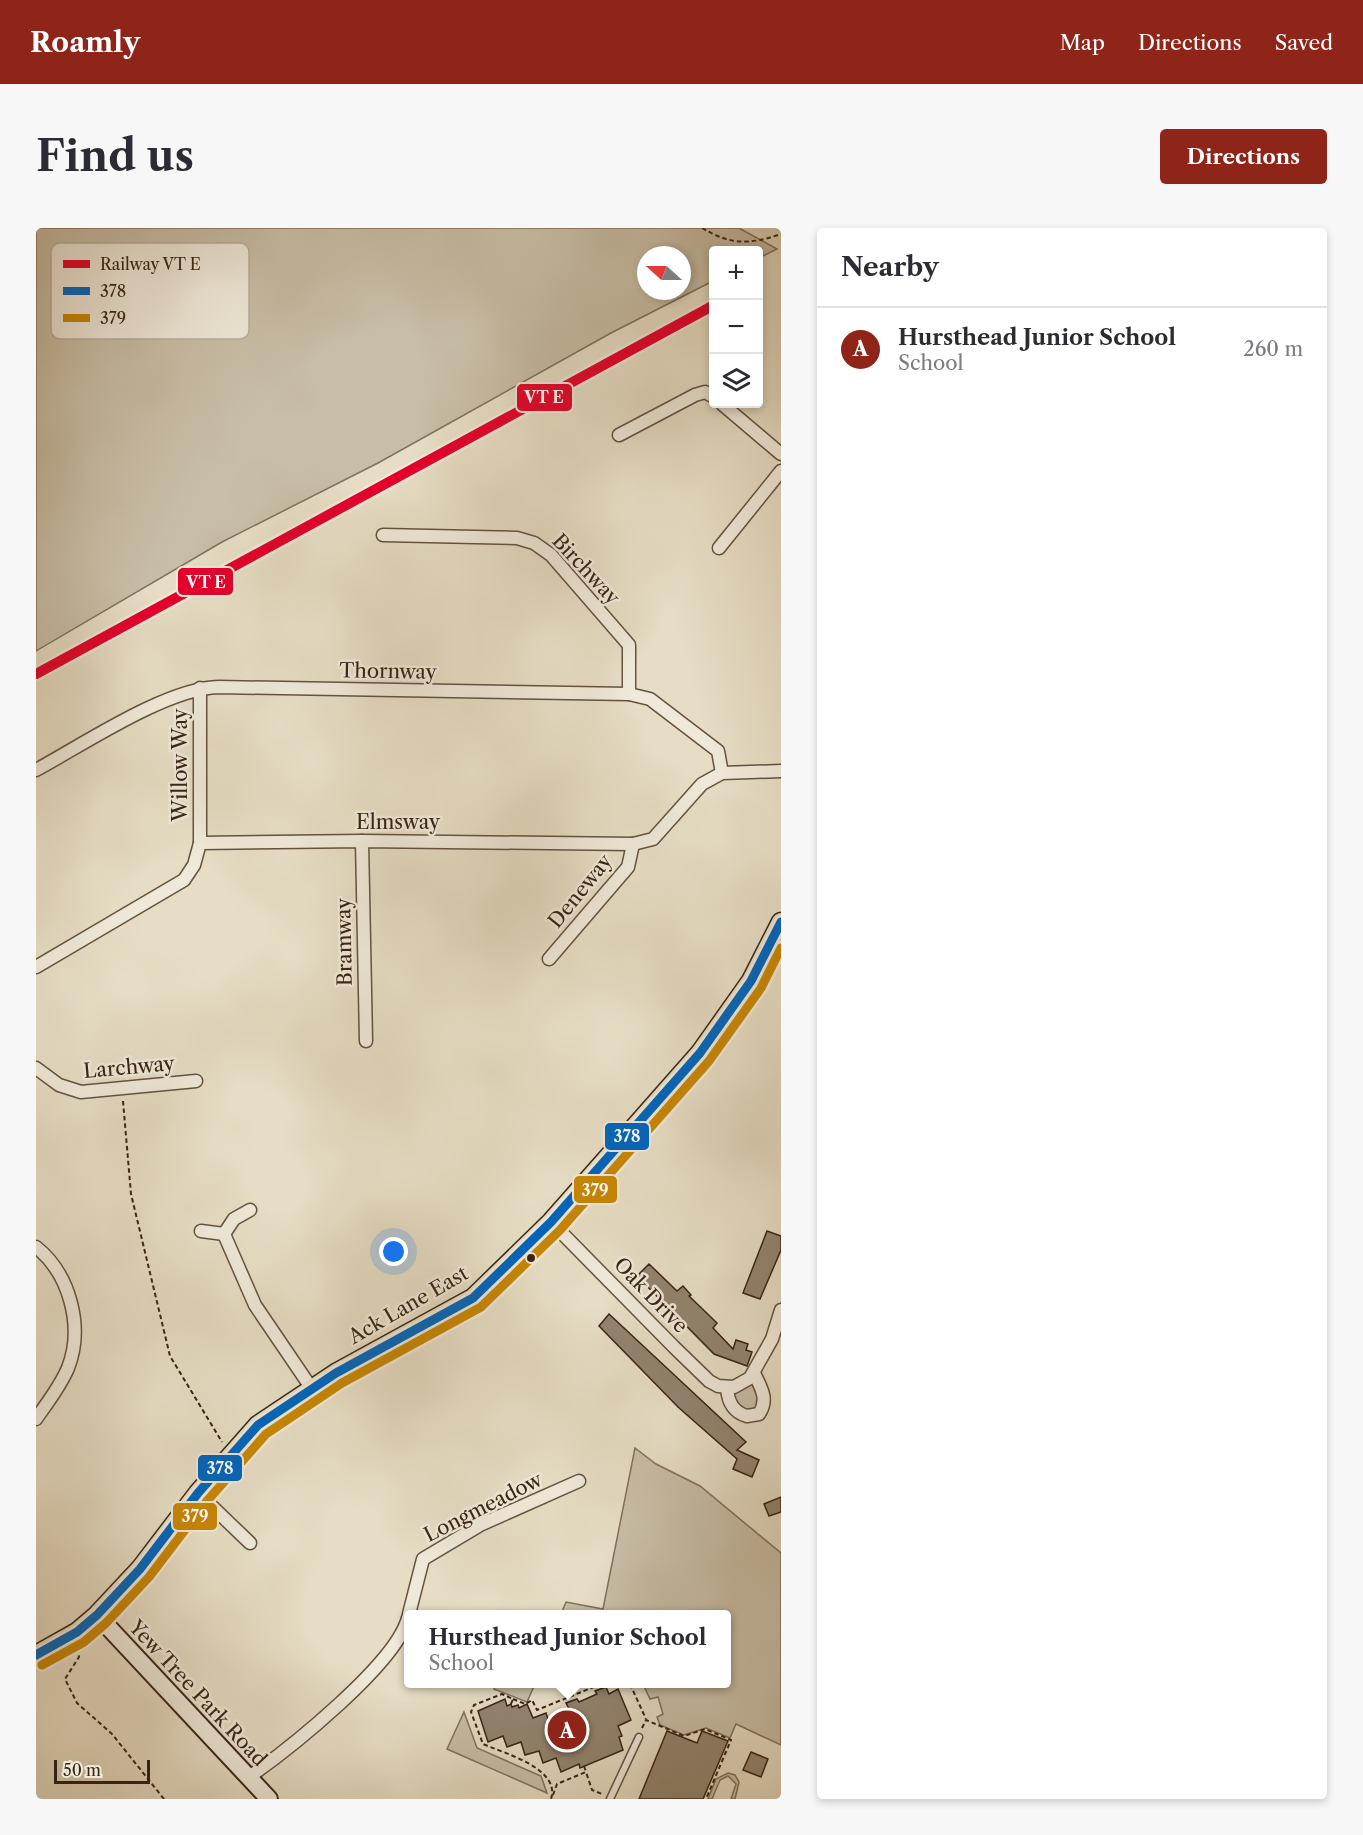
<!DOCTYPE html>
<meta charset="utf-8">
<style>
body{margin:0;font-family:"Libre Caslon Text",serif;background:#f7f7f7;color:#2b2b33}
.controls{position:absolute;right:18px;top:18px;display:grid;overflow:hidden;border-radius:6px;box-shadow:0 3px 9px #0003}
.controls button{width:54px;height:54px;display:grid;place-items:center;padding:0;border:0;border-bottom:2px solid #e1e1e2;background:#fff;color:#2b2b33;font:30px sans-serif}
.compass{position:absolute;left:601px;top:18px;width:54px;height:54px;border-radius:50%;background:#fff;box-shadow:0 3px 9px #0003;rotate:291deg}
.scale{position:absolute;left:18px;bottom:15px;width:96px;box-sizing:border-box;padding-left:6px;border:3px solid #382413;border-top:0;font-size:16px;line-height:21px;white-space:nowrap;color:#382413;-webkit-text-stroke:4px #efe9d9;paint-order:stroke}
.you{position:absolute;left:358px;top:1024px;width:21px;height:21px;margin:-15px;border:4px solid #fff;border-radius:50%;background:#1a73e8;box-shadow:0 0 0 9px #1a73e833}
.badge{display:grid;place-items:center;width:39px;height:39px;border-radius:50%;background:#8f2418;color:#fff;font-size:20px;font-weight:700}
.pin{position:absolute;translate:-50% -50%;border:3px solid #fff;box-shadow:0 2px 6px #0006}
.popup{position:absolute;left:368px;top:1382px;width:327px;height:78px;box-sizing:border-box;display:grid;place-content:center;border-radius:6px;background:#fff;filter:drop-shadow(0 2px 4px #0005);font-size:20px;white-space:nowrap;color:#7c7c81}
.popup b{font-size:22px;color:#2b2b33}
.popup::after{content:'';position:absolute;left:50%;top:100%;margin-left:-12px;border:12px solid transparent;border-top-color:#fff}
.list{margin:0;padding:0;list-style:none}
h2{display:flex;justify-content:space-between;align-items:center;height:78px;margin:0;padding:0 24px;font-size:26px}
h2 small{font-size:20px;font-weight:400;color:#7c7c81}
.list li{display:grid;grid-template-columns:39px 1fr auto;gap:18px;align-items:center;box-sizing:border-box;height:84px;padding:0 24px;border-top:2px solid #e1e1e2}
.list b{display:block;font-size:22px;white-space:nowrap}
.list p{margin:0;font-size:20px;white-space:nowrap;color:#7c7c81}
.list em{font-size:20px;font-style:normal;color:#7c7c81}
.icon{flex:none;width:33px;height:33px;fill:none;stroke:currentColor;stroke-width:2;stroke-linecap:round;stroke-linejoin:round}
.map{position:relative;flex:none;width:745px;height:1571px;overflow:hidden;border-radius:6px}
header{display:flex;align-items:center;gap:36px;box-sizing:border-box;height:84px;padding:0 30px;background:#8f2418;color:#fff}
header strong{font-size:28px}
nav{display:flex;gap:33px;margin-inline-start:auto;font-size:21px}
.intro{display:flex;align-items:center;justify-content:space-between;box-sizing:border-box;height:144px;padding:0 36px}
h1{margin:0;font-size:42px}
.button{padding:15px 27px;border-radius:6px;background:#8f2418;color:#fff;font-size:21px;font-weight:700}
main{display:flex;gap:36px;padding:0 36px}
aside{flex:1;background:#fff;border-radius:6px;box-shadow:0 3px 9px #0003}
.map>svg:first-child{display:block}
</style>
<header>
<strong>Roamly</strong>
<nav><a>Map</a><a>Directions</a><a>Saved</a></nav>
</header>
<div class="intro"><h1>Find us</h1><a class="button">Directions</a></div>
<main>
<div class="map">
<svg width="745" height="1571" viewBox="0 0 745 1571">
<rect width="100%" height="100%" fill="#e6ddc4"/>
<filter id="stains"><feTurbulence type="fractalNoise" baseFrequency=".00333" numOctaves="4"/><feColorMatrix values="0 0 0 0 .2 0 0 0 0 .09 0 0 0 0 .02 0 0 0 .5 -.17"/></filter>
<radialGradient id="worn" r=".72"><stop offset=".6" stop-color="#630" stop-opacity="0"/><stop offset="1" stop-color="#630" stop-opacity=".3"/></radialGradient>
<!-- green -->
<g fill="#c8bea6" stroke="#80715c" stroke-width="1.5" fill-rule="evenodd">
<path d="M0,0H703L741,21L723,30L722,22H678L677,53L575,105L342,235L186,314L0,423ZM610,27H646V63H610Z"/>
<path d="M714,1150L728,1166L716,1189L694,1175L698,1159Z"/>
<path d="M599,1220L620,1236L664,1258L745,1325V1517L700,1496L694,1510L670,1500L648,1507L624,1497L621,1489L627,1486L622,1469L614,1471L607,1456H690V1386H525L530,1374L567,1381Z"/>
<path d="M460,1456H499L491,1474L458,1461Z"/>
<path d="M428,1484L441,1520L505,1548L511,1565L411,1521Z"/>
<path d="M692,1545L699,1547L703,1554L699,1571H695L700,1556L692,1548L684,1552L676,1571H672L680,1551Z"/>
</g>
<!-- building -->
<g fill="#92846f" stroke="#382413" stroke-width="1.5">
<path d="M731,1003L745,1008V1022L724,1071L707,1065Z"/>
<path d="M613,1036L641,1063L647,1058L655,1067L653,1068L681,1095L677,1100L697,1121L700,1112L712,1116L710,1122L716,1124L711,1138L678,1126L601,1048Z"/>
<path d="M573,1086L710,1214L701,1222L723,1232L716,1249L697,1241L701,1231L642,1179L563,1098Z"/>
<path d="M745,1269V1284L733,1288L728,1276Z"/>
<path d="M570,1459L573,1466L582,1461L595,1492L582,1498L586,1508L583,1509L587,1522L544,1540L543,1536L525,1544L520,1530L507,1535L503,1523L489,1527L485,1514L471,1519L467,1508L452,1514L442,1483L469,1471L471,1478L475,1476L476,1479L482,1477L483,1480L491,1476L497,1490L510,1485L512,1491L533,1481L530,1475L541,1471L543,1474L561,1466L559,1463Z"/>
<path d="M631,1503L661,1515L666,1503L692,1513L667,1571H603Z"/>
<path d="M715,1524L732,1531L725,1549L707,1542Z"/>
</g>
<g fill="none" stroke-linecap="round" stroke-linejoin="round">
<!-- lane casing -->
<g stroke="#64523f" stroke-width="9">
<path id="lane" d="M574,1571L603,1509"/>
</g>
<!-- street casing -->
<g stroke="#64523f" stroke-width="15">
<g id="street">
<path d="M686,176L745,226"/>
<path d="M583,207L659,167L669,164L678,169"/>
<path d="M347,307L481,310L498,315L515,327L593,417V466"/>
<path d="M683,320L745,243"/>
<path d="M0,542C48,516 131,460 183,459L593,466L614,471L682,523L686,545"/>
<path d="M326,613L330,813"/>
<path d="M164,615V460"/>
<path d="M513,731L592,639L597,616"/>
<path d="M0,739L148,652L158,637L164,615L326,613L597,616L617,611L666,556L686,545L745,543"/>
<path d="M0,840L23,857L45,864L160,853"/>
<path d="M214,982L198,991L188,1006L219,1077L276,1161"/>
<path d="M515,994L638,1119L673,1153L682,1158L698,1159L714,1150L736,1111L745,1082"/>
<path d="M165,1003L188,1006"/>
<path d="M0,1019C34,1046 48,1099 32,1140C24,1159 11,1175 0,1191"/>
<path d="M691,1160C692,1174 697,1184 711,1188L723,1186C733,1171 725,1160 718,1145"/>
<path d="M162,1265L214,1315"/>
<path d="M373,1386L387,1331L444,1297L543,1253"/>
<path d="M213,1549C253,1521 360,1436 372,1390"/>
</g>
</g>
<!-- secondary casing -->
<g stroke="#382413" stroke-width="20">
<path id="secondary" d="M61,1387L233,1571"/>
</g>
<!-- primary casing -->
<g stroke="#382413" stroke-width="21">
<path id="primary" d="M0,1427L41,1404L61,1387L104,1341L162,1265L222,1197L300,1145L437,1070L515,994L664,825L715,753L745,694"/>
</g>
<!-- path -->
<g stroke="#382413" stroke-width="2" stroke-dasharray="4.5 3" stroke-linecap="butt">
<path d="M666,0C695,17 713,17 745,6"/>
<path d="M87,873L95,966L134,1128L186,1214"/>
<path d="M42,1420L43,1429L29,1451L41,1475L76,1506L128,1571"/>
<path d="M594,1456L610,1491"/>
<path d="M477,1471L489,1476L496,1472L501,1482L565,1456"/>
<path d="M475,1476L477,1471L466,1466L438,1477L435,1484L447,1516C467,1525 525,1540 515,1571"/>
<path d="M606,1500L610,1492L648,1508L669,1501L695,1512L670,1571"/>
<path d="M548,1538L550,1544"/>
<path d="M517,1567L521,1556L550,1544L556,1562L566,1566"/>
</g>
<!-- lane -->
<use href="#lane" stroke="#efe9d9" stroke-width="6"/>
<!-- street -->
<use href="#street" stroke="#efe9d9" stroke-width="12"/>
<!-- secondary -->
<use href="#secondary" stroke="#efe9d9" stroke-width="16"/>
<!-- primary -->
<use href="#primary" stroke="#e6ddc4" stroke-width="18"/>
<!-- bus-1 casing -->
<g stroke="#efe9d9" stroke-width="14">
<path id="bus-1" d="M0,1427L41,1404L61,1387L104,1341L162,1265L222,1197L300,1145L437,1070L515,994L664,825L715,753L745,694"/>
</g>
<!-- bus-2 casing -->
<g stroke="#efe9d9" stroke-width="14">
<path id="bus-2" d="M6,1437L48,1414L70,1395L113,1349L171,1273L230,1206L306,1155L445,1079L524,1002L673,833L725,760L745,720"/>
</g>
<!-- bus-1 -->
<use href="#bus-1" stroke="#0065bd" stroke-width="9"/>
<!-- bus-2 -->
<use href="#bus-2" stroke="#c78605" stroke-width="9"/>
<!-- rail-1 casing -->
<g stroke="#efe9d9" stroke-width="15">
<path id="rail-1" d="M0,446L678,77"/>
</g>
<!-- rail-1 -->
<use href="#rail-1" stroke="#e4002b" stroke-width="10"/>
</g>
<!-- markers -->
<circle fill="#382413" stroke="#efe9d9" stroke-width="2" cx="495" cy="1030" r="5"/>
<g text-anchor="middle" stroke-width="5" stroke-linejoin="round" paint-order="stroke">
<!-- street labels -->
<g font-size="20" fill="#382413" stroke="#efe9d9">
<text transform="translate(550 341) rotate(47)" y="7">Birchway</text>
<text transform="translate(352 443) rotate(1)" y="7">Thornway</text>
<text transform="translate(144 537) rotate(-90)" y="7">Willow Way</text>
<text x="362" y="601">Elmsway</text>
<text transform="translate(544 663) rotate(-51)" y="7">Deneway</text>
<text transform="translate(308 714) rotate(-91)" y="7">Bramway</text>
<text transform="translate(93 839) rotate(-5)" y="7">Larchway</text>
<text transform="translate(615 1067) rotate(46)" y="7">Oak Drive</text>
<text transform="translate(372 1077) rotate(-30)" y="7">Ack Lane East</text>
<text transform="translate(447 1279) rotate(-27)" y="7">Longmeadow</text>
<text transform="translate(162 1465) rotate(47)" y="7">Yew Tree Park Road</text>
</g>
</g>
<!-- legend -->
<rect x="15" y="15" width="198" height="96" rx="9" fill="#efe9d9" stroke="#b8ae9e" stroke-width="1.5"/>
<rect x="27" y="32" width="27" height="8" fill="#e4002b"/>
<rect x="27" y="59" width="27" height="8" fill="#0065bd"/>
<rect x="27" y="86" width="27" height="8" fill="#c78605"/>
<g font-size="16" fill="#382413">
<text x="64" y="42">Railway VT E</text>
<text x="64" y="69">378</text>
<text x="64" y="96">379</text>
</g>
<g stroke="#efe9d9" stroke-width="2">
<rect x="480" y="155" width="57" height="29" rx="6" fill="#e4002b"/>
<rect x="141" y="339" width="57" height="29" rx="6" fill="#e4002b"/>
<rect x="568" y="894" width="46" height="29" rx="6" fill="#0065bd"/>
<rect x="537" y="947" width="45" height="29" rx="6" fill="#c78605"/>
<rect x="161" y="1226" width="46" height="28" rx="6" fill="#0065bd"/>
<rect x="136" y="1274" width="46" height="29" rx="6" fill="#c78605"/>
</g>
<g font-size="16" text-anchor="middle" font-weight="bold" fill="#fff">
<text x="508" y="175">VT E</text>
<text x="170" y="360">VT E</text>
<text x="591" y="914">378</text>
<text x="559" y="968">379</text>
<text x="184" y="1246">378</text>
<text x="159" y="1294">379</text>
</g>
<rect width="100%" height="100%" filter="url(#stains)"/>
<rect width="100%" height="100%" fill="url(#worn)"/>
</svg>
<div class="controls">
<button>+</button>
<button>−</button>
<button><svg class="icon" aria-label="layers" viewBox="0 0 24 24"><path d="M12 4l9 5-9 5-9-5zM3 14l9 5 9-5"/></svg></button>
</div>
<svg class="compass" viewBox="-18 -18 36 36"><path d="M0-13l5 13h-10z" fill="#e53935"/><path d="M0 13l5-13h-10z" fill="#7c7c81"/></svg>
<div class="scale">50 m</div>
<div class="you"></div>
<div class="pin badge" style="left:531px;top:1502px">A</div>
<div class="popup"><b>Hursthead Junior School</b>School</div>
</div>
<aside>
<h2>Nearby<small></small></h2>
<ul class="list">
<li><span class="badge">A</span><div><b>Hursthead Junior School</b><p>School</p></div><em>260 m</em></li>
</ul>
</aside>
</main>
